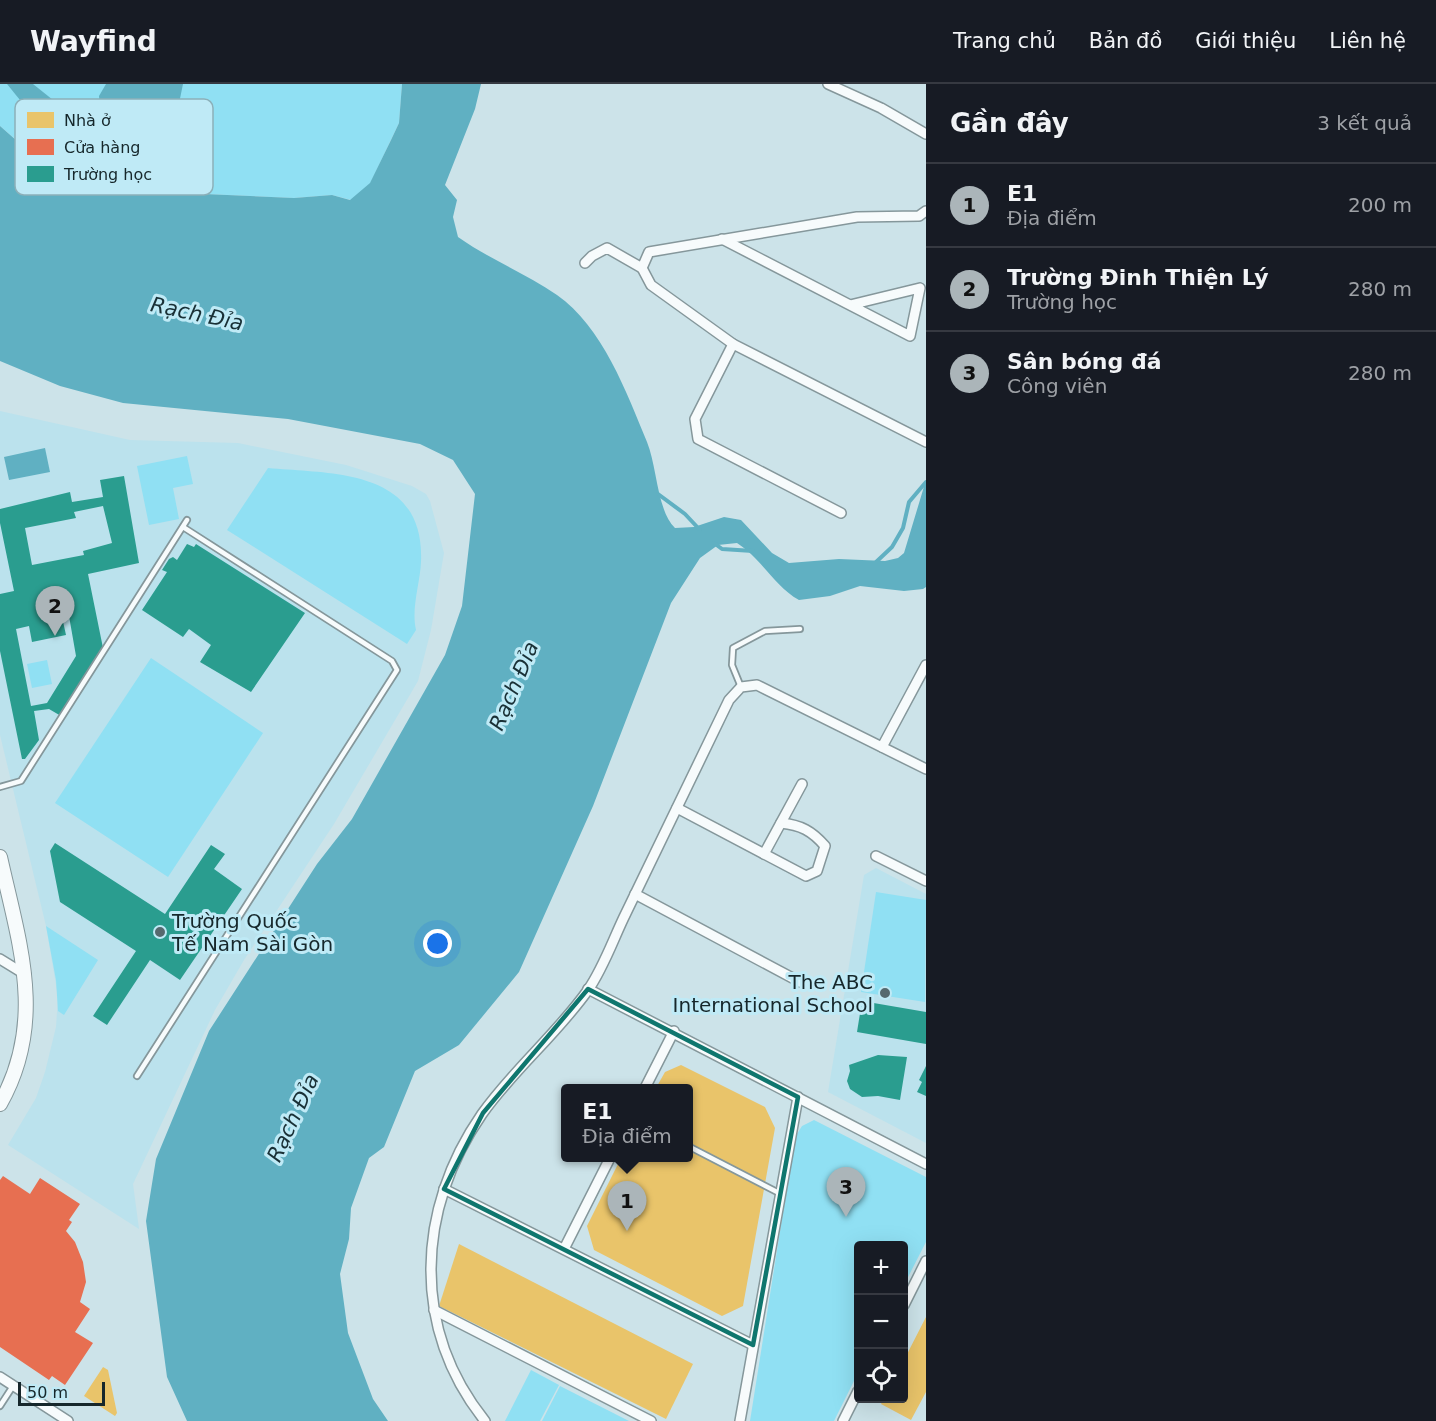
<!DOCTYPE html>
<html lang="vi">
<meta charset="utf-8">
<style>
body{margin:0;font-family:"DejaVu Sans",sans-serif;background:#20242c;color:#f1f3f6}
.controls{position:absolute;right:18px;bottom:18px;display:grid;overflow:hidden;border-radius:6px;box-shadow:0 6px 24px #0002}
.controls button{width:54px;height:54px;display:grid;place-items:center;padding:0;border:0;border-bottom:2px solid #363941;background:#171b24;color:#f1f3f6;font:30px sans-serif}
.scale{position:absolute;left:18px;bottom:15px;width:87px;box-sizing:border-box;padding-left:6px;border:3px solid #16272b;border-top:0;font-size:16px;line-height:21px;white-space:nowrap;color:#16272b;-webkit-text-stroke:4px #bfeaf6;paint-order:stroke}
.you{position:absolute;left:438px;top:860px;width:21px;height:21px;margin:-15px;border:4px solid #fff;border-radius:50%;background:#1a73e8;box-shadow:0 0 0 9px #1a73e833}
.badge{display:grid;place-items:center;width:39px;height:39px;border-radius:50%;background:#abb5b9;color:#111;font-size:20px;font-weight:700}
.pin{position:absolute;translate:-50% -50px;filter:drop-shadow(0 2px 3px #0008)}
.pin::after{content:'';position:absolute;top:32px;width:21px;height:18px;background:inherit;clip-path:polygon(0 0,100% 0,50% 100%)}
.popup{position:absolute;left:561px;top:1000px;width:132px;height:78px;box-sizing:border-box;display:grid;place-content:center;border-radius:6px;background:#171b24;filter:drop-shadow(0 2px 4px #0005);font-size:20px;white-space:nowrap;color:#9ea1a6}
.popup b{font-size:22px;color:#f1f3f6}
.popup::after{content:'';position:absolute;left:50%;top:100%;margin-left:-12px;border:12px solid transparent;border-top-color:#171b24}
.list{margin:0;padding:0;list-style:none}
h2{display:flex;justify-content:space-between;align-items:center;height:78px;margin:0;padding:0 24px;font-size:26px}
h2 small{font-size:20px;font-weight:400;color:#9ea1a6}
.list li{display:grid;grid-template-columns:39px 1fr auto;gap:18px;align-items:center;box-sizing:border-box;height:84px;padding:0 24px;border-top:2px solid #363941}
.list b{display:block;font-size:22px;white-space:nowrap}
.list p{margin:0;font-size:20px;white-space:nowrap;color:#9ea1a6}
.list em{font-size:20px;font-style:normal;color:#9ea1a6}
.icon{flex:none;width:33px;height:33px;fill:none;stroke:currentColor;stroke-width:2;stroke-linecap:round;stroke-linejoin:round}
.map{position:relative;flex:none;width:926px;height:1337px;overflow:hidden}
header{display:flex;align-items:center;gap:36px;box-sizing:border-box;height:84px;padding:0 30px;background:#171b24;border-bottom:2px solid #363941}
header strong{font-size:28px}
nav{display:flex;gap:33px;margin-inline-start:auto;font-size:21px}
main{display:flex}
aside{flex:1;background:#171b24}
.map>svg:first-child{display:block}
</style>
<header>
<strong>Wayfind</strong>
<nav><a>Trang chủ</a><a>Bản đồ</a><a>Giới thiệu</a><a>Liên hệ</a></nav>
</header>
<main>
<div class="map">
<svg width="926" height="1337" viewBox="0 0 926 1337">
<rect width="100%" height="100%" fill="#cce3e9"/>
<!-- built -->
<g fill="#bbe2ed">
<path d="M0,327L130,356L238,359L346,381L412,402L426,410L430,417L444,469L431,546L418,597L334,740L244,876L215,926L133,1100L139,1145L8,1061L36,1014L45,988L56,943L58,913L46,842L0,651Z"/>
<path d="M876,784L926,810V1059L828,1008L864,791Z"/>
</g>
<!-- green -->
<g fill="#90e0f3">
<path d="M0,0H402L399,39L370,100L351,116L332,111L294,114L158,108L117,97L91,85L43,79L0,42Z"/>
<path d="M187,372L193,400L173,404L179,435L149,441L137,382Z"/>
<path d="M268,384C335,390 425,385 421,478C420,500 411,524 416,546L407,560L227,446Z"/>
<path d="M151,574L263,649L168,793L55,719Z"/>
<path d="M47,576L52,600L32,604L27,580Z"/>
<path d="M876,808L926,816L925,918L861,908Z"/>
<path d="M46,842L98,876L64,931L58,927L56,896Z"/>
<path d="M814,1036L926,1093V1158L904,1201V1162H858V1289L834,1337H750L795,1053L802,1042Z"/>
<path d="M531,1286L559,1301L540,1337H505Z"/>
<path d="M560,1302L629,1337H542Z"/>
</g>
<!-- water -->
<g fill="#60b0c2">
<path d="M7,0H33L53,16L86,49L87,59L84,68L91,85L117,97L158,108L294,114L332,111L350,116L370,99L391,56L399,39L402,0H481L475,25L445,101L457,116L453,133L458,153C489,175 525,189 557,211C602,242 627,309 647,358C657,382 657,427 675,444L694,443L724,433L741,436L772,469L789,479L839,475L885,477L898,474L904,469L926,396V503L923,505L904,507L860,502L830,512L799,516C774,502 762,475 737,459L718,461L700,474L671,519L593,722L519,888L459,961L415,987L384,1063L369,1074L351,1124L349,1155L340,1190L348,1249L373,1315L388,1337H187L167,1293L146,1137L156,1075L209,947L317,780L352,735L445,571L462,522L475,410L453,376L420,360L288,335L123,319L60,302L0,277V42L42,79C55,50 23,21 7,0Z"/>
<path d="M106,0H183L167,78L159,95C143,102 112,89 104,74L99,12Z"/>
<path d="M45,364L50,388L9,396L4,373Z"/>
</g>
<!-- homes -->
<g fill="#e9c46a">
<path d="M681,981L765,1023L775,1044L743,1222L722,1232L594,1166L587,1142L621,1074H688V1004H656L665,988Z"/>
<path d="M459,1160L693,1280L666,1335L439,1222Z"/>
<path d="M926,1233V1308L911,1336L881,1320L884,1314H904V1276Z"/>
<path d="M103,1283L108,1286L117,1329L115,1332L84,1312Z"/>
</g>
<!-- shops -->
<path fill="#e76f51" d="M3,1092L30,1110L40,1094L80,1120L69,1136L72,1138L66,1147L75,1158L83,1178L86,1198L80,1218L90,1225L75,1248L93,1259L65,1301L52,1292L49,1296L0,1263V1096Z"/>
<!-- schools -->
<g fill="#2a9d8f" fill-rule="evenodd">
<path d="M124,392L139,479L88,490L103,564L61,632L49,625L34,627L39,656L25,675H22L0,567V510L14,507L0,439V425L70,408L72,418L103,413L100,396ZM103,422L112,459L83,467L84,471L32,481L25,444L76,434L74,428ZM69,532L76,572L47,619L31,622L16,545L29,542L32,558L66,551L62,533Z"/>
<path d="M187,460L194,463L196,460L305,529L251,608L200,578L211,561L189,545L183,553L142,526L167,488L162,486L169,475L173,473L177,476Z"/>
<path d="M55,759L165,830L211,761L225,770L214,785L242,805L180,896L150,876L107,941L93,932L136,867L60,818L50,767Z"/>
<path d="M862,917L926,928V960L857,948Z"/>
<path d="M878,971L907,973L900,1016L878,1012L862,1013L850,1005L847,997L850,987L849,981Z"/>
<path d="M926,982V1012L917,1008L922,998L919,996Z"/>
</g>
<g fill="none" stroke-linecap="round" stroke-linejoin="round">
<!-- stream -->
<g stroke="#60b0c2" stroke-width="4">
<path d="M658,410L685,430L700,446"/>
<path d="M714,459L722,465L753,467"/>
<path d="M875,479L892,463L903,444L909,418L926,398"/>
</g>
<!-- lane casing -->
<g stroke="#85979b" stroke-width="8">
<g id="lane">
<path d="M741,603L732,581L733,564L765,547L800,545"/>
<path d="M0,703L21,697L187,436"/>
<path d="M137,992L397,586L392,577L183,443"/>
<path d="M688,1062L779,1109"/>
<path d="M0,1322L13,1302"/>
</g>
</g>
<!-- street casing -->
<g stroke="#85979b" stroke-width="12">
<g id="street">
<path d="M828,0L881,24L926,50"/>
<path d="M722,155L910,252L920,204L850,221"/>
<path d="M585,179L592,172L607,164L642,184L651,201L733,260L926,358"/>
<path d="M642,184L649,168L857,133L919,132L926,127"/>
<path d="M733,260L695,335L698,355L841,429"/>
<path d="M882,663L926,581"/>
<path d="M677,724L806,792L817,787L825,762C812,747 801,741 781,739"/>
<path d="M764,770L802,700"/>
<path d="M876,772L926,797"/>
<path d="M635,810L800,898"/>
<path d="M0,875L26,891"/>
<path d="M588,905L926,1080"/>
<path d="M645,1004L674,947"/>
<path d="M444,1105L753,1261"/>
<path d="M564,1165L610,1074"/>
<path d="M904,1221L926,1177"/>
<path d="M434,1226L651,1337"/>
<path d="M0,1293L68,1337"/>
<path d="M485,1337C411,1245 416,1125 482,1030C513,986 557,950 588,906C604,883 614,853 626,829C661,758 695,687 729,616L741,603L757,601L926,685"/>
<path d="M740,1337L798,1013"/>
<path d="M843,1337L858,1307"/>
</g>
</g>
<!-- secondary casing -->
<g stroke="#85979b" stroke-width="16">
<path id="secondary" d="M0,773C19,859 47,937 0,1020"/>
</g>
<!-- lane -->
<use href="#lane" stroke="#f7fbfc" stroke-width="4.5"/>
<!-- street -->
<use href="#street" stroke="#f7fbfc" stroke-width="9"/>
<!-- secondary -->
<use href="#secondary" stroke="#f7fbfc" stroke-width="14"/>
</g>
<!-- marked area -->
<path fill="none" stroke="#0f766e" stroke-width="4.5" stroke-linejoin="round" d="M588,905L798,1013L753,1261L444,1105L483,1029Z"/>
<!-- markers -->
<g fill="#56696e" stroke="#bfeaf6" stroke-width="2">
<circle cx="160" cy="848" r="6"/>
<circle cx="885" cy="909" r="6"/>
</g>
<g text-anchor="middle" stroke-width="6" stroke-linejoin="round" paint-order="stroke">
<!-- poi labels -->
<g font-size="20" fill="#16272b" stroke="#bfeaf6" text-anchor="start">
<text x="172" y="844">Trường Quốc<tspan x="172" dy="23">Tế Nam Sài Gòn</tspan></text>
<text x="873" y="905" text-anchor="end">The ABC<tspan x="873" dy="23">International School</tspan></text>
</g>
<!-- water labels -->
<g font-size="21" font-style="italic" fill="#193036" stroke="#bfeaf6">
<text transform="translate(197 230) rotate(12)" y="7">Rạch Đỉa</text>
<text transform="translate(514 602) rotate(-67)" y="7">Rạch Đỉa</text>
<text transform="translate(293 1034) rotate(-65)" y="7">Rạch Đỉa</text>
</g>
</g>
<!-- legend -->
<rect x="15" y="15" width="198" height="96" rx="9" fill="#bfeaf6" stroke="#8cb0b9" stroke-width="1.5"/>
<rect x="27" y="28" width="27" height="16" fill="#e9c46a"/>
<rect x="27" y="55" width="27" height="16" fill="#e76f51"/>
<rect x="27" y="82" width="27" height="16" fill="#2a9d8f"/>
<g font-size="16" fill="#16272b">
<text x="64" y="42">Nhà ở</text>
<text x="64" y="69">Cửa hàng</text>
<text x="64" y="96">Trường học</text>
</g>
</svg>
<div class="controls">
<button>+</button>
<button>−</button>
<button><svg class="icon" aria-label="locate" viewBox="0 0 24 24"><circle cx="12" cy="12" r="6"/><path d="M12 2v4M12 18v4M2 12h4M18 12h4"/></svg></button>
</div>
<div class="scale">50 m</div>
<div class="you"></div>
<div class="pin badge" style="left:627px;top:1147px">1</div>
<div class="popup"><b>E1</b>Địa điểm</div>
<div class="pin badge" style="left:55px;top:552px">2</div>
<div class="pin badge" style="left:846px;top:1133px">3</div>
</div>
<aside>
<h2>Gần đây<small>3 kết quả</small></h2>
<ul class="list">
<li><span class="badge">1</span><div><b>E1</b><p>Địa điểm</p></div><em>200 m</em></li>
<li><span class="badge">2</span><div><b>Trường Đinh Thiện Lý</b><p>Trường học</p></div><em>280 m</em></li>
<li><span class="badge">3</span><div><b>Sân bóng đá</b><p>Công viên</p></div><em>280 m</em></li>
</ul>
</aside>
</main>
